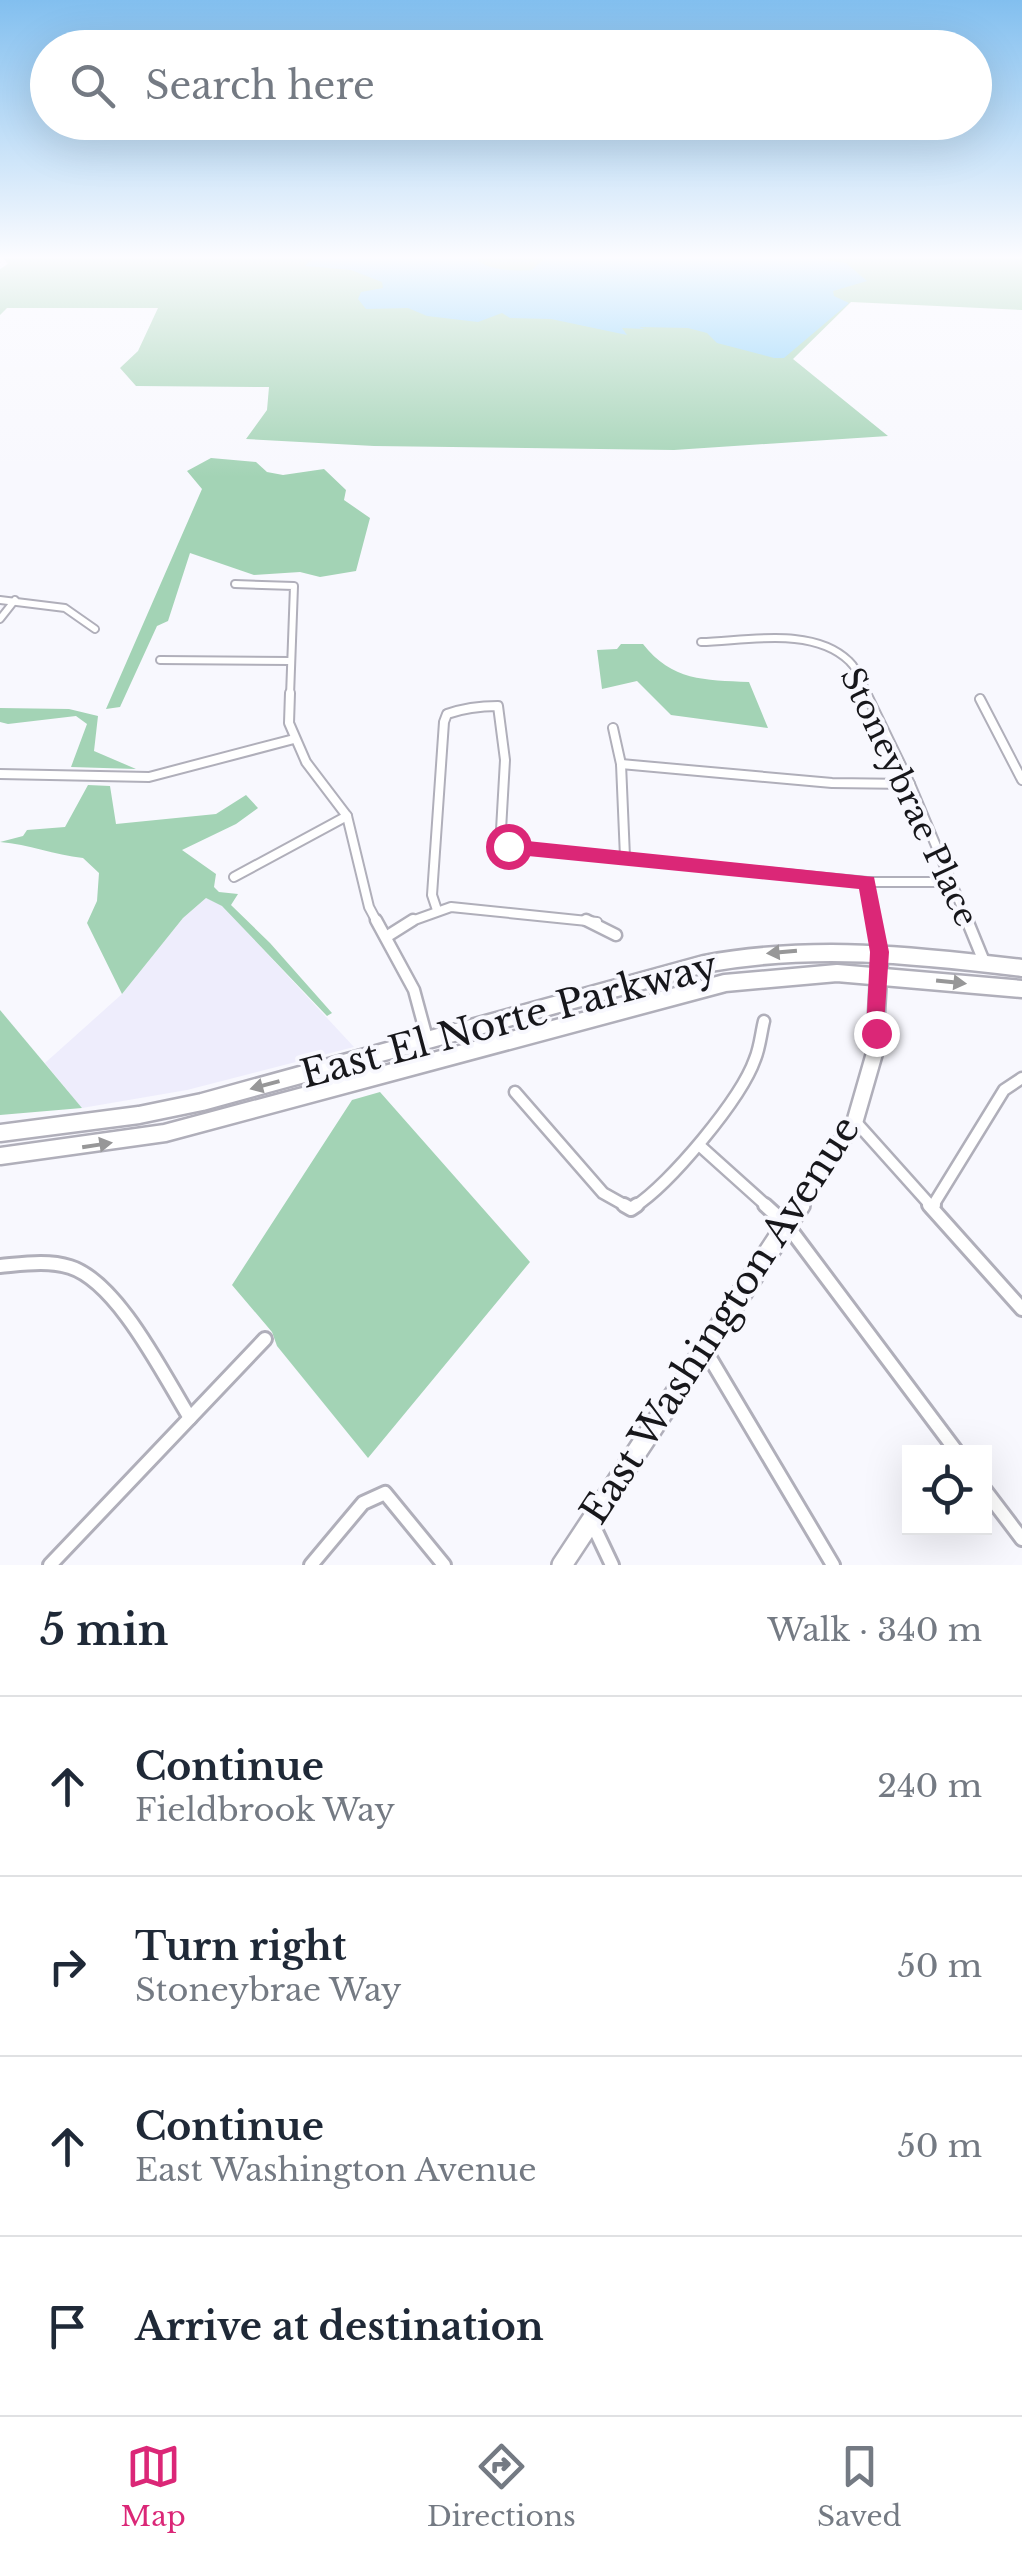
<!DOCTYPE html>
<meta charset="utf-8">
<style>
body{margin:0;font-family:"Libre Baskerville",serif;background:#f2f2f3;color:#1f2937}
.controls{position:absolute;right:30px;bottom:30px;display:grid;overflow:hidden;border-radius:0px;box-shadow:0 10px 40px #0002}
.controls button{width:90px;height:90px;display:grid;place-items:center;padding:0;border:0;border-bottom:2px solid #e0e1e3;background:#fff;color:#1f2937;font:50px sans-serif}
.stop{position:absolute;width:30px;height:30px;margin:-22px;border:8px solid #db2777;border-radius:50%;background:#fff}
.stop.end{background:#db2777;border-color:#fff;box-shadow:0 2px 10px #0008}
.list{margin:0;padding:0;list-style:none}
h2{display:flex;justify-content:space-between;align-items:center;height:130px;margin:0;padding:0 40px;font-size:42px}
h2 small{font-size:32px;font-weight:400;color:#747a83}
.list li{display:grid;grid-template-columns:65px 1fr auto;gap:30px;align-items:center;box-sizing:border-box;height:180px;padding:0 40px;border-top:2px solid #e0e1e3}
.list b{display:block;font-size:38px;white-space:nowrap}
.list p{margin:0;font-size:32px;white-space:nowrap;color:#747a83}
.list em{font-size:32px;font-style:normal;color:#747a83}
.icon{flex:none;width:55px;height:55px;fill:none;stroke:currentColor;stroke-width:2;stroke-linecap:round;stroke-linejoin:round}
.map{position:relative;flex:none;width:1022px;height:1565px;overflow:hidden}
.search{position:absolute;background:#fff;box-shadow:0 10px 40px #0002;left:30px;right:30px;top:30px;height:110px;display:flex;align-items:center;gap:25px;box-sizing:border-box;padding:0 35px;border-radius:55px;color:#747a83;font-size:38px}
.sheet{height:850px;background:#fff}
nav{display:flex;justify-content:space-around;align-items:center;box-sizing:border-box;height:140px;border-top:2px solid #e0e1e3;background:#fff;font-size:28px;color:#747a83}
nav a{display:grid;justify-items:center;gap:5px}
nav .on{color:#db2777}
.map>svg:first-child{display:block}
</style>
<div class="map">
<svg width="1022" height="1565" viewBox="0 0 1022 1565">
<rect width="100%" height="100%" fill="#f8f8fe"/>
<!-- built -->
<path fill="#eeedfc" d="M206,898L222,905L354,1047L187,1090L82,1108L45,1063L122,994L183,918Z"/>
<!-- green -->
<g fill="#a3d3b5">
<path d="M3,258H1022V310L851,302L793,359L888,436L674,450L374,446L246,439L267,410L269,387L136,386L120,368L138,351L158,308H7L0,315V269L8,264Z"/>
<path d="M211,458L256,462L267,472L283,475L324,469L346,490L344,500L370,518L356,571L320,577L300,572L254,575L190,553L168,621L157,626L120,707L106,709L202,489L187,471Z"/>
<path d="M621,644H643C672,681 704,680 749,682L768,728L671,715L637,681L602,689L597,650L617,649Z"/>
<path d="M0,708L69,709L98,716L94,751L136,769L71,767L87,724L76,716L8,724L0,722Z"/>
<path d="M88,785L110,786L116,824L216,814L246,795L258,808L236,824L182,850L216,874L214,887L219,892L238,894L231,905L270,943L332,1013L327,1016L222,906L206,898L183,918L122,994L87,923L97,901L99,873L83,858C54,855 29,844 0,842L23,836L27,830L65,827Z"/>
<path d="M0,1010L82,1108L0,1115Z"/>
<path d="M380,1092L530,1262L368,1458L277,1346L272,1332L232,1285L352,1100Z"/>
</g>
<!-- water -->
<path fill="#89d0fa" d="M313,258H476C486,271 516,271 532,270L545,258H813L846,263L867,281L833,291L834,296L849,303L784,358H774L717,343L707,333L688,328L639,327L645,329L622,328L627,335L551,319L510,318L502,313L478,322L427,316L408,308L366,309L358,299L361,292L383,288L382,282L351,270L305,266Z"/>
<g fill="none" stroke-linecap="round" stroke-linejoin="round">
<!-- minor-far3 casing -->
<g stroke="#b0afba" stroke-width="10">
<g id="minor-far3">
<path d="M235,584L294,586L290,696"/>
<path d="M0,600L65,608L95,629"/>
<path d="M0,619L15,600"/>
<path d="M701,642C746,641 813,626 849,661C858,669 862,684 868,696"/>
<path d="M160,660L290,661"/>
</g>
</g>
<!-- minor-far2 casing -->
<g stroke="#b0afba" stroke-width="12">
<g id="minor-far2">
<path d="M290,693L289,723L306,762L347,816L369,907L377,922"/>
<path d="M866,693L910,784L968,922"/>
<path d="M980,699L1022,780"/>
<path d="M613,728L621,764L625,857"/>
<path d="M621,764L832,783L910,784"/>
<path d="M0,774L149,777L294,739"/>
<path d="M234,877L347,816"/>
<path d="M867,882L874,922"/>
<path d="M437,910L432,895L444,722L447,714C464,708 480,706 498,706L505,760L501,830L508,847L867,882H952"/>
<path d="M409,922L451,907L597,922"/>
</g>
</g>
<!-- minor-far1 casing -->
<g stroke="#b0afba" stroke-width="15">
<g id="minor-far1">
<path d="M376,920L414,990L427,1038"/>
<path d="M586,920L616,935"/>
<path d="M874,920L880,952"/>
<path d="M967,920L985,964"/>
<path d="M386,937L413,920"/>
<path d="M515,1092L603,1193L628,1207"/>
<path d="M855,1121L932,1207"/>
<path d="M699,1145L768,1207"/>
<path d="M634,1207C670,1184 741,1099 755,1059C760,1047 761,1033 764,1021"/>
<path d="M932,1207L1004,1090L1022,1078"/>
</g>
</g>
<!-- minor casing -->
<g stroke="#b0afba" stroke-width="18">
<g id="minor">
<path d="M624,1205L631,1209L637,1205"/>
<path d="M765,1205L787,1225L957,1452"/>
<path d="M929,1205L1022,1309"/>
<path d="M932,1208L934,1205"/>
<path d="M0,1266C23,1264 48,1260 70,1267C118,1282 164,1376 190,1418"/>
<path d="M707,1353L833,1565"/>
<path d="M984,1489L1022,1539"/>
<path d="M593,1525L612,1565"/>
<path d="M50,1565L265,1339"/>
<path d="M311,1565L363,1503L385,1493L444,1565"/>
</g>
</g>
<!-- secondary-far1 casing -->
<g stroke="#b0afba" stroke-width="20">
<path id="secondary-far1" d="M798,1207L855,1121L874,1055L880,952"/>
</g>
<!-- secondary casing -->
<g stroke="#b0afba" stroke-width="24">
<path id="secondary" d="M562,1565L800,1205"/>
</g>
<!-- primary casing -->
<g stroke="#b0afba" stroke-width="21">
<g id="primary">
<path d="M0,1133L139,1115L202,1102L704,964C812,944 914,955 1022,968"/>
<path d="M0,1156L165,1133L725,983L837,973L1022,989"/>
</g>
</g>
<!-- minor-far3 -->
<use href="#minor-far3" stroke="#fff" stroke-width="6"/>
<!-- minor-far2 -->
<use href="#minor-far2" stroke="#fff" stroke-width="8"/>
<!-- minor-far1 -->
<use href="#minor-far1" stroke="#fff" stroke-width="10"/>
<!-- minor -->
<use href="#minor" stroke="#fff" stroke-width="12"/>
<!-- secondary-far1 -->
<use href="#secondary-far1" stroke="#fff" stroke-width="15"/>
<!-- secondary -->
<use href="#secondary" stroke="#fff" stroke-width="19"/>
<!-- primary -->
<use href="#primary" stroke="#fff" stroke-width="16"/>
</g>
<!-- one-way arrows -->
<defs><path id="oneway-solid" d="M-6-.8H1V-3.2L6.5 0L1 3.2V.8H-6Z" transform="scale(2.5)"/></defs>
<g fill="#979798">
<use href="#oneway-solid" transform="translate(782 952) rotate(175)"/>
<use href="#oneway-solid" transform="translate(951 982) rotate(6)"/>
<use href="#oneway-solid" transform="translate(265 1085) rotate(165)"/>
<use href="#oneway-solid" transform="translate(97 1145) rotate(-9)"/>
</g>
<!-- sky -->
<linearGradient id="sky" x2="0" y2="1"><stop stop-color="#82bfef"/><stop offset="0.54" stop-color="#fcfcff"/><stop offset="1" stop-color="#fcfcff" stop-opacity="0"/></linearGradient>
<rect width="1022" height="477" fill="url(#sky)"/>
<!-- route -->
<path fill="#db2777" d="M508,839L874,877L889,952L883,1040H869L866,1033L870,952L859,889L508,854L499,846Z"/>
<g text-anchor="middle" stroke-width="8" stroke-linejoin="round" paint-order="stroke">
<!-- street labels -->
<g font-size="32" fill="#17171b" stroke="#f8f8fe">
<text transform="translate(909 797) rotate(65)" y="11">Stoneybrae Place</text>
</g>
<!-- near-street labels -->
<g font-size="38" fill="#17171b" stroke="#f8f8fe">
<text transform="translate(509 1020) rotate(-15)" y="13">East El Norte Parkway</text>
<text transform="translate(720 1320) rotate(-57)" y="13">East Washington Avenue</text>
</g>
</g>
</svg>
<div class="controls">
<button><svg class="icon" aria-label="locate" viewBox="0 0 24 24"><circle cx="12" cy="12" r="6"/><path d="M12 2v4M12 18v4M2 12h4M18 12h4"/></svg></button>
</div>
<div class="stop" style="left:508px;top:846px"></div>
<div class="stop end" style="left:876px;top:1033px"></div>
<div class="search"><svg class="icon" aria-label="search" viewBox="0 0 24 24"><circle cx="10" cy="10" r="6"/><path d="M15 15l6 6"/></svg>Search here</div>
</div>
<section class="sheet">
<h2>5 min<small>Walk · 340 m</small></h2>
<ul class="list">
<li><svg class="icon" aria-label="ahead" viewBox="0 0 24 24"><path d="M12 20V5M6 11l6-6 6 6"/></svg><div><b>Continue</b><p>Fieldbrook Way</p></div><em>240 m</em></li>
<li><svg class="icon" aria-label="right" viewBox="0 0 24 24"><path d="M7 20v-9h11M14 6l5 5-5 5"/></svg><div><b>Turn right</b><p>Stoneybrae Way</p></div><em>50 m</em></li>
<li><svg class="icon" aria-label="ahead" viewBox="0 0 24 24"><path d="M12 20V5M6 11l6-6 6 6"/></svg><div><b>Continue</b><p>East Washington Avenue</p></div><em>50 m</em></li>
<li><svg class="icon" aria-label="arrive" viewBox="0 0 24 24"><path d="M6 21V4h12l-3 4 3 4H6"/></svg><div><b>Arrive at destination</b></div></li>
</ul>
</section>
<nav>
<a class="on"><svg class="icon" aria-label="map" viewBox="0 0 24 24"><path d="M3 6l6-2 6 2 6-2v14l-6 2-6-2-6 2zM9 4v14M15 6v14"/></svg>Map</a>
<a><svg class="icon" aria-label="directions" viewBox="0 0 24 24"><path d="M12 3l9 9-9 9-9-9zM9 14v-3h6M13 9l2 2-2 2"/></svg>Directions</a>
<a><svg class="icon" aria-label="saved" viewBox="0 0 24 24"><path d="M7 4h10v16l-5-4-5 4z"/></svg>Saved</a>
</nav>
